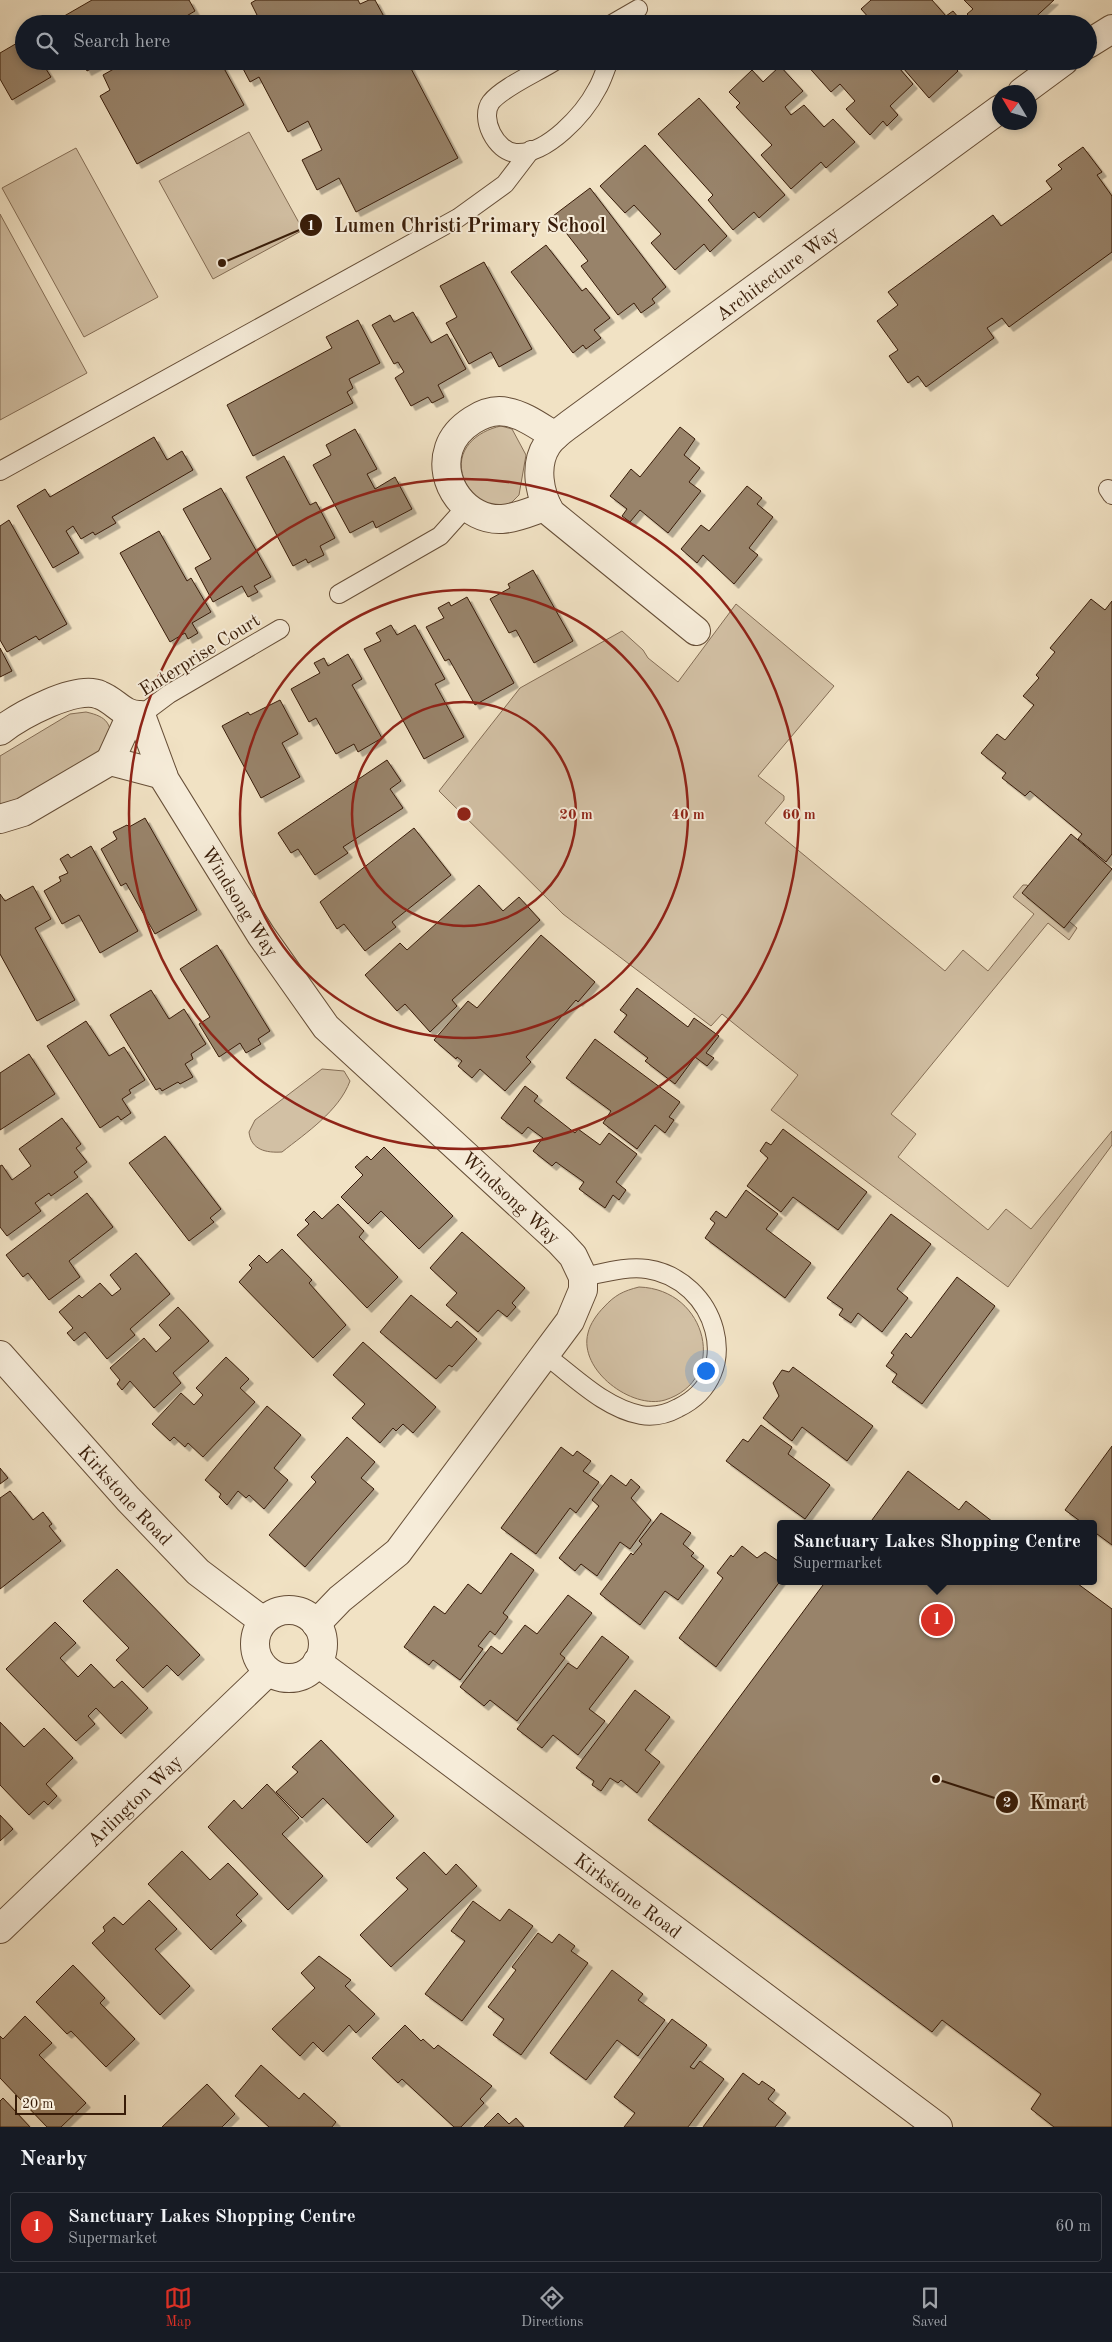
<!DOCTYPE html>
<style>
body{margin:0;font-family:"Old Standard TT",serif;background:#242831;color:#f1f3f6}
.compass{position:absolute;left:992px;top:85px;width:45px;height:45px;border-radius:50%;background:#171b24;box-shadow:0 2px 8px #0003;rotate:308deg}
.scale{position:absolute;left:15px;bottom:12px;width:111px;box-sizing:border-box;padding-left:5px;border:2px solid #381c08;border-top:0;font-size:14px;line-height:18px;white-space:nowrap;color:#381c08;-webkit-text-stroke:4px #f6ecd9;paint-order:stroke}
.you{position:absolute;left:705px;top:1370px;width:18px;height:18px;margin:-12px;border:4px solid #fff;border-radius:50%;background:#1a73e8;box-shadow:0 0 0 8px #1a73e833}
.badge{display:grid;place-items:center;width:32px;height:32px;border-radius:50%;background:#d93025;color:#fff;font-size:16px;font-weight:700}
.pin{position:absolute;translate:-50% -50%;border:2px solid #fff;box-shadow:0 1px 5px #0006}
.popup{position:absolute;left:777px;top:1520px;width:320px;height:65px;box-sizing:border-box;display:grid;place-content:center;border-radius:5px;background:#171b24;filter:drop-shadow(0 1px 4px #0005);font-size:16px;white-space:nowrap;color:#9ea1a6}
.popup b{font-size:19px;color:#f1f3f6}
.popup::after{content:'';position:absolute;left:50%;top:100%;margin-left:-10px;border:10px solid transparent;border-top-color:#171b24}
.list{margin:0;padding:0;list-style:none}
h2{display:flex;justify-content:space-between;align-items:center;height:65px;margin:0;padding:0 20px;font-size:21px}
h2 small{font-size:16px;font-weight:400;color:#9ea1a6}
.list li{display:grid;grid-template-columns:32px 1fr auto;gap:15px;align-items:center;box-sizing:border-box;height:70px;margin:0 10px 10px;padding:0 10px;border:1px solid #363941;border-radius:5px}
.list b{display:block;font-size:19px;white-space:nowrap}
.list p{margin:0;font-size:16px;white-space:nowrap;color:#9ea1a6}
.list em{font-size:16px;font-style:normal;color:#9ea1a6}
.icon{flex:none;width:28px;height:28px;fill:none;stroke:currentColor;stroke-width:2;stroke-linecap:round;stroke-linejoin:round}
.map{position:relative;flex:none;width:1112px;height:2127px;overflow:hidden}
.search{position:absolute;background:#171b24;box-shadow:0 2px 8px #0003;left:15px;right:15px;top:15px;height:55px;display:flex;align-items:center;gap:12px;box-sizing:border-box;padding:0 18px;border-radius:28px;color:#9ea1a6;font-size:19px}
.sheet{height:145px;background:#171b24}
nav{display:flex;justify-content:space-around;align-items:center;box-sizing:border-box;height:70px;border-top:1px solid #363941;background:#171b24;font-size:14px;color:#9ea1a6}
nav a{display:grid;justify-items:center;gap:2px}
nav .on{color:#d93025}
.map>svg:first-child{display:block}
</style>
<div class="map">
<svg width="1112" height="2127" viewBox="0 0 1112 2127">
<defs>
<filter id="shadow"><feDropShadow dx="4.5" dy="4.5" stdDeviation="0" flood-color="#0004"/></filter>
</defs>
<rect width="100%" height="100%" fill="#f1e2c4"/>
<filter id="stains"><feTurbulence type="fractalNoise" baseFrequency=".004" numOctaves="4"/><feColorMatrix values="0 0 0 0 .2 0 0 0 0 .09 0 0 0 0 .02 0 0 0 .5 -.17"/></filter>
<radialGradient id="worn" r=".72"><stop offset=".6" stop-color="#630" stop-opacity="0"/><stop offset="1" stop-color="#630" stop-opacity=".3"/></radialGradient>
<!-- green -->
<g fill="#d2c0a4" stroke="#856e56">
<path d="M249,132L303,230L213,279L159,181Z"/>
<path d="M76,148L158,297L84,337L2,188Z"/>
<path d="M0,214L87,373L0,420Z"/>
<path d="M501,426L512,429L526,455L519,495L512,502L503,506L483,503C476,496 467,488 464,479C453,450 477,431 501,426Z"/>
<path d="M736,604L834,686L758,776L784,796V800L765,823L945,971L963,950L988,971L1034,914L1013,897L1023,885H1027L1077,928L1069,940L1048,923L891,1114L916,1134L898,1157L988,1230L1006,1209L1031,1229L1112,1131V1145L1008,1287L771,1110L798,1075L722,1014L711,1026L563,914L439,791L520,688L622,631L643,650L648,658L678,682Z"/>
<path d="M86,712C108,717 110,723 113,744L0,812V756L70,714Z"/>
<path d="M322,1069L344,1071L350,1081C339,1111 306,1133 282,1152C266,1153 251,1150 249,1132L255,1120Z"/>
<path d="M639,1287C708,1289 729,1380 665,1400C632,1410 578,1370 588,1333C590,1324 597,1314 604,1307C615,1295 623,1291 639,1287Z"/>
</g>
<!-- building -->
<g fill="#98836a" stroke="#381c08" filter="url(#shadow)">
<path d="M92,0H189L195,11L173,24H61L59,19Z"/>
<path d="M256,0H358L360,4L369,0H375L388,24H240L257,15L251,3Z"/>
<path d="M871,0H932L946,16L953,11L964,24H864L870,19L861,9Z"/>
<path d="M964,0H1054L1028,24H1021L1018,21L1015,24H977L967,14L973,9Z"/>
<path d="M24,39V61H41L51,77L12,100L0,79V53Z"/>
<path d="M82,61H105L87,71Z"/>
<path d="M128,61H220L244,105L137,164L100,96L110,90L103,75Z"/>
<path d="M239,61H407L458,158L356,212L339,178L317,190L302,160L322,150L308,121L288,132L259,77L250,82Z"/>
<path d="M806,61H869L875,67L882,61H893L913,84L890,106L898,115L887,126L883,121L870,135L846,109L855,101L840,84L831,92L805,63Z"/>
<path d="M897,61H956L952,65L958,71L929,98Z"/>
<path d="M780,66L803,91L785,107L791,115L804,105L824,127L833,119L855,142L826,168L821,162L791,189L761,155L772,145L736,107L740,103L729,92L752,70L763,82Z"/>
<path d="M699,98L785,195L759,218L754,212L733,230L708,200L713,195L658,134Z"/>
<path d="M645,145L727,236L710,252L704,244L675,270L651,243L661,234L634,205L625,213L600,186Z"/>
<path d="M1083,147L1102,172L1097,175L1112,196V252L1009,327L1002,318L987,328L994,338L926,387L918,376L908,383L889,356L898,350L877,321L898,305L888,292L993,215L1001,226L1052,189L1046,181L1062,169L1058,165Z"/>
<path d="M590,188L666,287L652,299L655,303L641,313L634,303L618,315L581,266L588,261L553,216Z"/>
<path d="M546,245L582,291L586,288L610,318L594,330L601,338L586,349L583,345L573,353L511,272Z"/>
<path d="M484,262L532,349L499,367L491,352L469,364L446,323L457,317L440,286Z"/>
<path d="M413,312L431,343L447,334L466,369L438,385L444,397L432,403L428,397L411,406L395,378L404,372L398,362L394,364L372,325L390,315L394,322Z"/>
<path d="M358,320L380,363L349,379L353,388L347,392L353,403L253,456L227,405L332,348L326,337Z"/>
<path d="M680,427L695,439L684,455L700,468L689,482L701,491L668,533L640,510L630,522L622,516L627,509L610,496L631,469L640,477Z"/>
<path d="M355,429L377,469L367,474L375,489L395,477L412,509L376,528L373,521L350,533L313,465L331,455L326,445Z"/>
<path d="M154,437L167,460L182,451L193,470L112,517L116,523L95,535L93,532L81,539L73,526L66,531L79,553L53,568L17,506L45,489L50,497Z"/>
<path d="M284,456L310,505L316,502L335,538L320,546L324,555L308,563L306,559L293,566L246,477Z"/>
<path d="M747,486L762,498L757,504L773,517L749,548L758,555L734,584L703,555L697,563L681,549L701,525L709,531Z"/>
<path d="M221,488L271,577L254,586L258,592L248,597L242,586L213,602L195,568L211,559L183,509Z"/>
<path d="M9,520L67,624L39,640L36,636L7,652L0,640V526Z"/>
<path d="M159,531L187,581L191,578L211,612L192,623L198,633L188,639L185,633L170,642L120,553Z"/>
<path d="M533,570L573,641L534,663L516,630L509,633L490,599L510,588L508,584Z"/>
<path d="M467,597L514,683L475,705L449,659L445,661L426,627L444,618L438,608L449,602L451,606Z"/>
<path d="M1091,599L1105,610L1112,601V854L1106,862L1078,839L1082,834L1030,791L1025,796L1002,778L1006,773L981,753L997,734L1005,740L1034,705L1023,696L1039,678L1036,675L1055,652L1050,648Z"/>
<path d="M391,625L397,635L415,625L445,679L435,684L464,737L424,759L364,649L381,641L376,633Z"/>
<path d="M0,648L12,671L0,677Z"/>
<path d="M348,654L362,679L352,685L382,738L358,752L354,744L336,754L316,718L309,722L291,689L320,673L314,663L324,658L328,666Z"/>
<path d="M280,700L298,734L282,743L300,777L261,798L222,726L248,712L250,715Z"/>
<path d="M387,760L401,781L390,789L403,808L343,847L348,853L315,875L298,849L291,853L278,833Z"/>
<path d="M145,818L197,910L155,934L126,883L121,886L101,849L117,839L113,832L127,825L129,827Z"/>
<path d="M414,828L451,875L392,922L396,927L365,951L344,924L337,929L320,902Z"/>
<path d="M1071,834L1112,869L1064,928L1022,893Z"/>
<path d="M91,846L138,931L100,953L79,915L62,924L44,891L61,881L59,877L68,873L60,859L68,854L71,858Z"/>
<path d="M479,885L503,911L519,897L540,920L452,1000L457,1006L430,1032L405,1004L397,1011L365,975L400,943L407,950Z"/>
<path d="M33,886L51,919L35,928L75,1000L37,1021L0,954V894L5,901Z"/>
<path d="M541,935L595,982L578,1002L576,1000L526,1057L531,1062L505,1091L480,1069L472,1078L458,1066L462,1061L457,1057L456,1059L434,1040L468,1001L477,1008Z"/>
<path d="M217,945L270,1031L258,1039L261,1044L246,1053L240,1043L219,1057L199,1024L210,1017L180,969Z"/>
<path d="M637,988L688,1027L694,1018L719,1036L706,1053L714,1058L707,1066L695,1057L675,1084L645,1061L648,1058L614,1032L627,1015L620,1010Z"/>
<path d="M151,990L169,1019L184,1009L206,1044L191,1054L193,1059L185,1064L193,1077L180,1084L178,1082L162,1091L160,1088L156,1090L110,1015Z"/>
<path d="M86,1021L109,1056L124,1047L145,1080L129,1090L131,1093L122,1099L131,1113L121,1120L118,1116L100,1128L47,1046Z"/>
<path d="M595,1039L680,1102L669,1117L674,1120L665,1133L655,1125L637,1149L603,1123L611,1111L566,1078Z"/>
<path d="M29,1054L55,1094L0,1130V1073Z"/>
<path d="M525,1086L538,1096L534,1101L575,1133L578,1129L600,1145L609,1133L637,1154L616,1182L626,1190L619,1200L613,1195L605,1208L579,1189L584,1182L556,1162L552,1166L533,1151L543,1138L528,1127L522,1134L501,1118Z"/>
<path d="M62,1118L81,1144L76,1148L87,1162L74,1172L78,1177L51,1196L49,1193L35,1203L41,1211L7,1236L0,1227V1166L2,1165L12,1180L31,1166L19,1149Z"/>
<path d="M783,1129L867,1192L838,1230L793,1197L781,1212L747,1186L768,1158L760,1151L766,1142L771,1145Z"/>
<path d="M165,1136L221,1209L210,1218L214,1222L189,1241L129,1163Z"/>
<path d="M384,1147L453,1216L419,1249L381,1211L368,1224L341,1197L363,1175L355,1167L367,1156L371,1160Z"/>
<path d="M746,1190L778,1214L766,1229L811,1263L785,1298L705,1238L715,1223L710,1219L716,1211L726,1218Z"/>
<path d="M87,1193L113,1227L69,1261L80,1277L49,1300L28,1273L23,1277L6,1255Z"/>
<path d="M338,1204L364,1231L359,1237L398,1277L367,1308L297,1235L309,1224L305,1220L314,1211L322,1219Z"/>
<path d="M891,1214L931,1244L897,1289L908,1298L882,1332L858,1313L851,1323L839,1315L843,1309L827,1298Z"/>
<path d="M462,1232L525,1288L512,1303L516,1307L507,1317L498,1310L478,1332L446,1305L457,1293L430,1268Z"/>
<path d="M282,1249L312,1280L309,1283L346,1325L313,1358L239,1282L252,1268L249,1265L259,1255L267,1263Z"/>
<path d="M136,1253L170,1294L130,1329L135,1335L107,1359L85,1332L74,1341L67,1333L73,1328L59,1312L79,1295L82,1298L100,1283L112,1296L121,1289L110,1275Z"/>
<path d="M957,1277L995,1306L922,1404L892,1382L897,1374L886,1366L894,1355L891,1353L906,1333L911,1338Z"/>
<path d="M411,1295L451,1328L457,1321L477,1339L452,1367L449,1365L436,1379L380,1332Z"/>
<path d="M178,1307L209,1341L173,1373L181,1383L154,1408L130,1381L122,1390L117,1384L120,1380L110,1368L144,1338L156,1352L171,1338L159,1325Z"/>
<path d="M363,1342L436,1407L413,1433L403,1424L396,1431L393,1428L380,1443L352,1418L365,1404L333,1375Z"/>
<path d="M226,1357L249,1379L240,1388L255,1402L203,1457L188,1443L185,1447L174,1437L170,1441L152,1424L181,1393L194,1405L203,1395L196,1388Z"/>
<path d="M793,1367L873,1426L847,1461L802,1427L792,1441L763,1418L779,1396L773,1383L782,1370L789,1372Z"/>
<path d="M267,1406L301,1435L274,1468L288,1480L264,1509L249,1495L246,1498L238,1491L227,1505L219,1497L221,1494L205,1480Z"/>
<path d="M761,1425L792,1447L788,1454L830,1485L805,1519L726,1461L743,1439L748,1442Z"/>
<path d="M347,1437L375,1462L361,1478L374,1489L305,1567L269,1535L316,1482L311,1477Z"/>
<path d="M1112,1446V1545L1093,1531V1524H1084L1065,1510Z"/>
<path d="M561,1447L573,1456L577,1451L591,1461L583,1471L599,1482L576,1513L570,1508L536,1554L501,1528Z"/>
<path d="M0,1468L8,1478L0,1484Z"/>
<path d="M908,1471L959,1510L966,1501L993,1522L991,1524H869Z"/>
<path d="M611,1475L626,1486L631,1479L640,1487L631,1498L651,1520L630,1549L620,1542L597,1576L581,1564L575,1571L559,1558L599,1506L592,1500Z"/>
<path d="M10,1491L33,1520L43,1512L52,1524L49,1526L61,1541L0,1589V1498Z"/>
<path d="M661,1513L691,1533L683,1544L694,1553L691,1556L704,1566L678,1600L665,1591L640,1625L600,1594L631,1553L633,1555L642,1544L639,1541Z"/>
<path d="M742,1546L757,1558L765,1552L781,1563V1580L716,1667L679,1638L723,1578L717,1573L731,1555L733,1557Z"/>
<path d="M511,1553L534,1570L503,1613L508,1617L495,1635L490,1631L478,1646L483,1649L460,1680L433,1660L429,1665L404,1647L434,1606L445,1614L468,1584L481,1594Z"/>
<path d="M117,1569L200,1655L178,1676L167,1665L143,1688L116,1660L129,1648L83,1601Z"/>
<path d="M826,1581H1074L1112,1609V2127H1054L1031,2109L1041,2094L942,2020L932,2032L648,1820Z"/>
<path d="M568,1595L592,1613L560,1654L565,1658L517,1721L490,1700L484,1706L460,1687L491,1646L502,1654L525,1625L537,1634Z"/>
<path d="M55,1622L76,1643L60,1658L78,1677L91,1664L114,1688L122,1681L148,1708L121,1734L96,1708L88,1716L95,1724L76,1741L6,1669Z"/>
<path d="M602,1636L629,1657L589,1709L605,1721L578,1755L553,1735L542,1748L517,1729L568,1663L577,1669Z"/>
<path d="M635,1690L670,1717L645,1750L660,1762L637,1793L621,1780L618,1783L610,1778L601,1791L592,1785L594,1781L576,1768Z"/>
<path d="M0,1722L24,1747L44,1728L73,1758L46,1784L57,1796L48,1805L44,1801L29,1815L0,1785Z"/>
<path d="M321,1740L394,1816L367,1843L323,1798L302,1818L276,1792L298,1772L292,1767Z"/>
<path d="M267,1784L299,1818L282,1834L323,1876L288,1910L208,1827L234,1800L242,1809Z"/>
<path d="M0,1815L13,1829L0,1841Z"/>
<path d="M182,1851L210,1880L228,1863L258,1894L236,1915L242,1921L211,1950L148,1884Z"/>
<path d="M424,1852L446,1875L456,1864L477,1886L391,1967L360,1935L408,1889L396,1878Z"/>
<path d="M149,1900L177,1929L155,1949L190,1986L160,2015L92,1943L105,1931L103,1927L114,1917L123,1925Z"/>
<path d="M473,1901L500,1921L509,1909L533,1926L462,2021L425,1994L465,1941L451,1931Z"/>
<path d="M538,1933L552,1943L559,1934L575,1946L571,1951L588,1963L521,2055L493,2035L504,2019L488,2007L516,1970L512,1967Z"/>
<path d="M319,1956L351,1980L345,1986L375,2014L356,2033L349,2025L323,2052L313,2042L300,2056L272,2029L315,1988L301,1973Z"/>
<path d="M73,1965L105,1998L100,2003L135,2039L106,2067L71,2031L67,2034L36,2002Z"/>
<path d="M612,1970L643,1994L638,2000L665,2020L638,2056L617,2040L586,2080L550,2053Z"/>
<path d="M25,2016L52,2043L39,2055L86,2103L61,2127H47L0,2078V2036L3,2039Z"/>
<path d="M672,2019L707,2045L690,2067L694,2069L700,2061L724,2079L688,2127H624L635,2113L614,2097Z"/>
<path d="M405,2025L421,2041L423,2039L434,2049L438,2045L492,2086L480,2099L484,2103L461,2127H454L402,2079L398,2083L372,2058Z"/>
<path d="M261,2065L299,2099L304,2093L336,2122L332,2127H269L235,2096Z"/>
<path d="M743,2073L759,2085L762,2081L775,2090L768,2099L786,2113L775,2127H703Z"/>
<path d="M207,2084L235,2114L222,2127H162Z"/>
<path d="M3,2098L30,2127H0V2101Z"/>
<path d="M498,2113L509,2124L516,2118L524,2127H484Z"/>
</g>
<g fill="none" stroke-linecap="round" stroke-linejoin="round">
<!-- lane casing -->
<g stroke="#664e37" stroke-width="20">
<g id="lane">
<path d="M612,24L638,9"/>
<path d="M555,61C538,72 503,87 491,102C479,118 496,152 516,153C547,155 584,114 597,89C602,81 605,70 609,61"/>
<path d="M0,471L458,218L505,184L531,150"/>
<path d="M1108,489L1112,495"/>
<path d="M339,594L440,536L466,507"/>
<path d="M141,715L169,694L280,629"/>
<path d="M545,1355C574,1376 604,1408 641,1415C653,1417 667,1414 678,1408C747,1375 716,1279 647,1269C626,1266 604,1273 583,1277"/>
</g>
</g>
<!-- street casing -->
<g stroke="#664e37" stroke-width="30">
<g id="street">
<path d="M1088,44L1112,29"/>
<path d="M1022,92L1064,61"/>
<path d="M547,506C532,511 518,518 502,519C467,521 437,483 449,448C456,427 485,407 507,412C524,415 540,427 555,436"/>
<path id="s1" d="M696,631L551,513C539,494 534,465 547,445C553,436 562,430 570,424L1000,109"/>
<path id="s2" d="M0,731C19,716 77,684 100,695C116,701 123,716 141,715L165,780L261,935L326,1027L560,1242L573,1256L583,1277V1290L570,1321L398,1552L340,1599L316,1624"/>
<path d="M110,761L131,715"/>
<path d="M0,819L23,812L110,761L163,775"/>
<path id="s3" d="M0,1355L128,1499L198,1572L263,1621"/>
<circle cx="289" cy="1644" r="34"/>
<path id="s4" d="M317,1662L938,2127"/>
<path id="s5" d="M0,1929L268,1672"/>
</g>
</g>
<!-- lane -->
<use href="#lane" stroke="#f6ecd9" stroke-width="18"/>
<!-- street -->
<use href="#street" stroke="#f6ecd9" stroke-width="28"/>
</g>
<!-- distance rings -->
<g fill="none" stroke="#8f2418" stroke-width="2.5">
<circle cx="464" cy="814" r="112"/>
<circle cx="464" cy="814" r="224"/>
<circle cx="464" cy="814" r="335"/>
</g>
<g text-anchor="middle" stroke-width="4" stroke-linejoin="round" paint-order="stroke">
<!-- street labels -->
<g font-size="19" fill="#381c08" stroke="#f6ecd9">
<text dy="7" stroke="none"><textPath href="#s1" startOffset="546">Architecture Way</textPath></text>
<text transform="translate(199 654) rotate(-32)" y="7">Enterprise Court</text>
<text dy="7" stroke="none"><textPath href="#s2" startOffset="368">Windsong Way</textPath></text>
<text dy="7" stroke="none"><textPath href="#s2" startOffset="772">Windsong Way</textPath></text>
<text dy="7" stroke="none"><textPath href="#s3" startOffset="188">Kirkstone Road</textPath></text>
<text dy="7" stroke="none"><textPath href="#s5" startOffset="186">Arlington Way</textPath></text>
<text dy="7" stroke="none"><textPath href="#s4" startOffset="389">Kirkstone Road</textPath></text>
</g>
</g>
<circle cx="464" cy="814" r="8" fill="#8f2418" stroke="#f6ecd9" stroke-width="2.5"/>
<g font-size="15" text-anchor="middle" font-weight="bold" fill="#8f2418" stroke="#f6ecd9" stroke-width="4" stroke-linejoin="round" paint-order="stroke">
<text x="576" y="819">20 m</text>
<text x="688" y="819">40 m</text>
<text x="799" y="819">60 m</text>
</g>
<!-- callouts -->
<path fill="none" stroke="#381c08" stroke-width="2" d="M222 263L311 225M936 1779L1007 1802"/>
<g fill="#381c08" stroke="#f6ecd9" stroke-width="2">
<circle cx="222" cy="263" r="5"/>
<circle cx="936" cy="1779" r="5"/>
<circle cx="311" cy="225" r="12"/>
<circle cx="1007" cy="1802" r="12"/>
</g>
<g font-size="15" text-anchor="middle" font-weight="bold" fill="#fff">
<text x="311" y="230">1</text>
<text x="1007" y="1807">2</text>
</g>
<g font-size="20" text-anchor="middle" font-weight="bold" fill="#381c08" stroke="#f6ecd9" stroke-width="4" stroke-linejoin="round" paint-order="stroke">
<text x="470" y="232">Lumen Christi Primary School</text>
<text x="1058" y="1809">Kmart</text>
</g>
<rect width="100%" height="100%" filter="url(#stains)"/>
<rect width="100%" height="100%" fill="url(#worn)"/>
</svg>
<svg class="compass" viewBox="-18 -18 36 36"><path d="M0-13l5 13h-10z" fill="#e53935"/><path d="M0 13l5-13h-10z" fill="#9ea1a6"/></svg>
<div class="scale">20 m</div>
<div class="you"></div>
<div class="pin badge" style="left:937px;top:1620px">1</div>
<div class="popup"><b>Sanctuary Lakes Shopping Centre</b>Supermarket</div>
<div class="search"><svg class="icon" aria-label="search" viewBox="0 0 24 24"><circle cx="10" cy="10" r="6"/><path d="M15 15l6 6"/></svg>Search here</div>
</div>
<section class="sheet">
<h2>Nearby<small></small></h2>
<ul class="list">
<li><span class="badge">1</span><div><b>Sanctuary Lakes Shopping Centre</b><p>Supermarket</p></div><em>60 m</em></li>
</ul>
</section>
<nav>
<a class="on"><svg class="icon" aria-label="map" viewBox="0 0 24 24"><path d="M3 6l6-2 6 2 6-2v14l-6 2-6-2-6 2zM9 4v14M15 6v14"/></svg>Map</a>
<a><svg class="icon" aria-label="directions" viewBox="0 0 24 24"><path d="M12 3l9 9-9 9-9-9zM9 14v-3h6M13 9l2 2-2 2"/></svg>Directions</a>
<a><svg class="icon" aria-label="saved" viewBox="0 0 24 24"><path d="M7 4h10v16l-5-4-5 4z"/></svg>Saved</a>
</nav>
